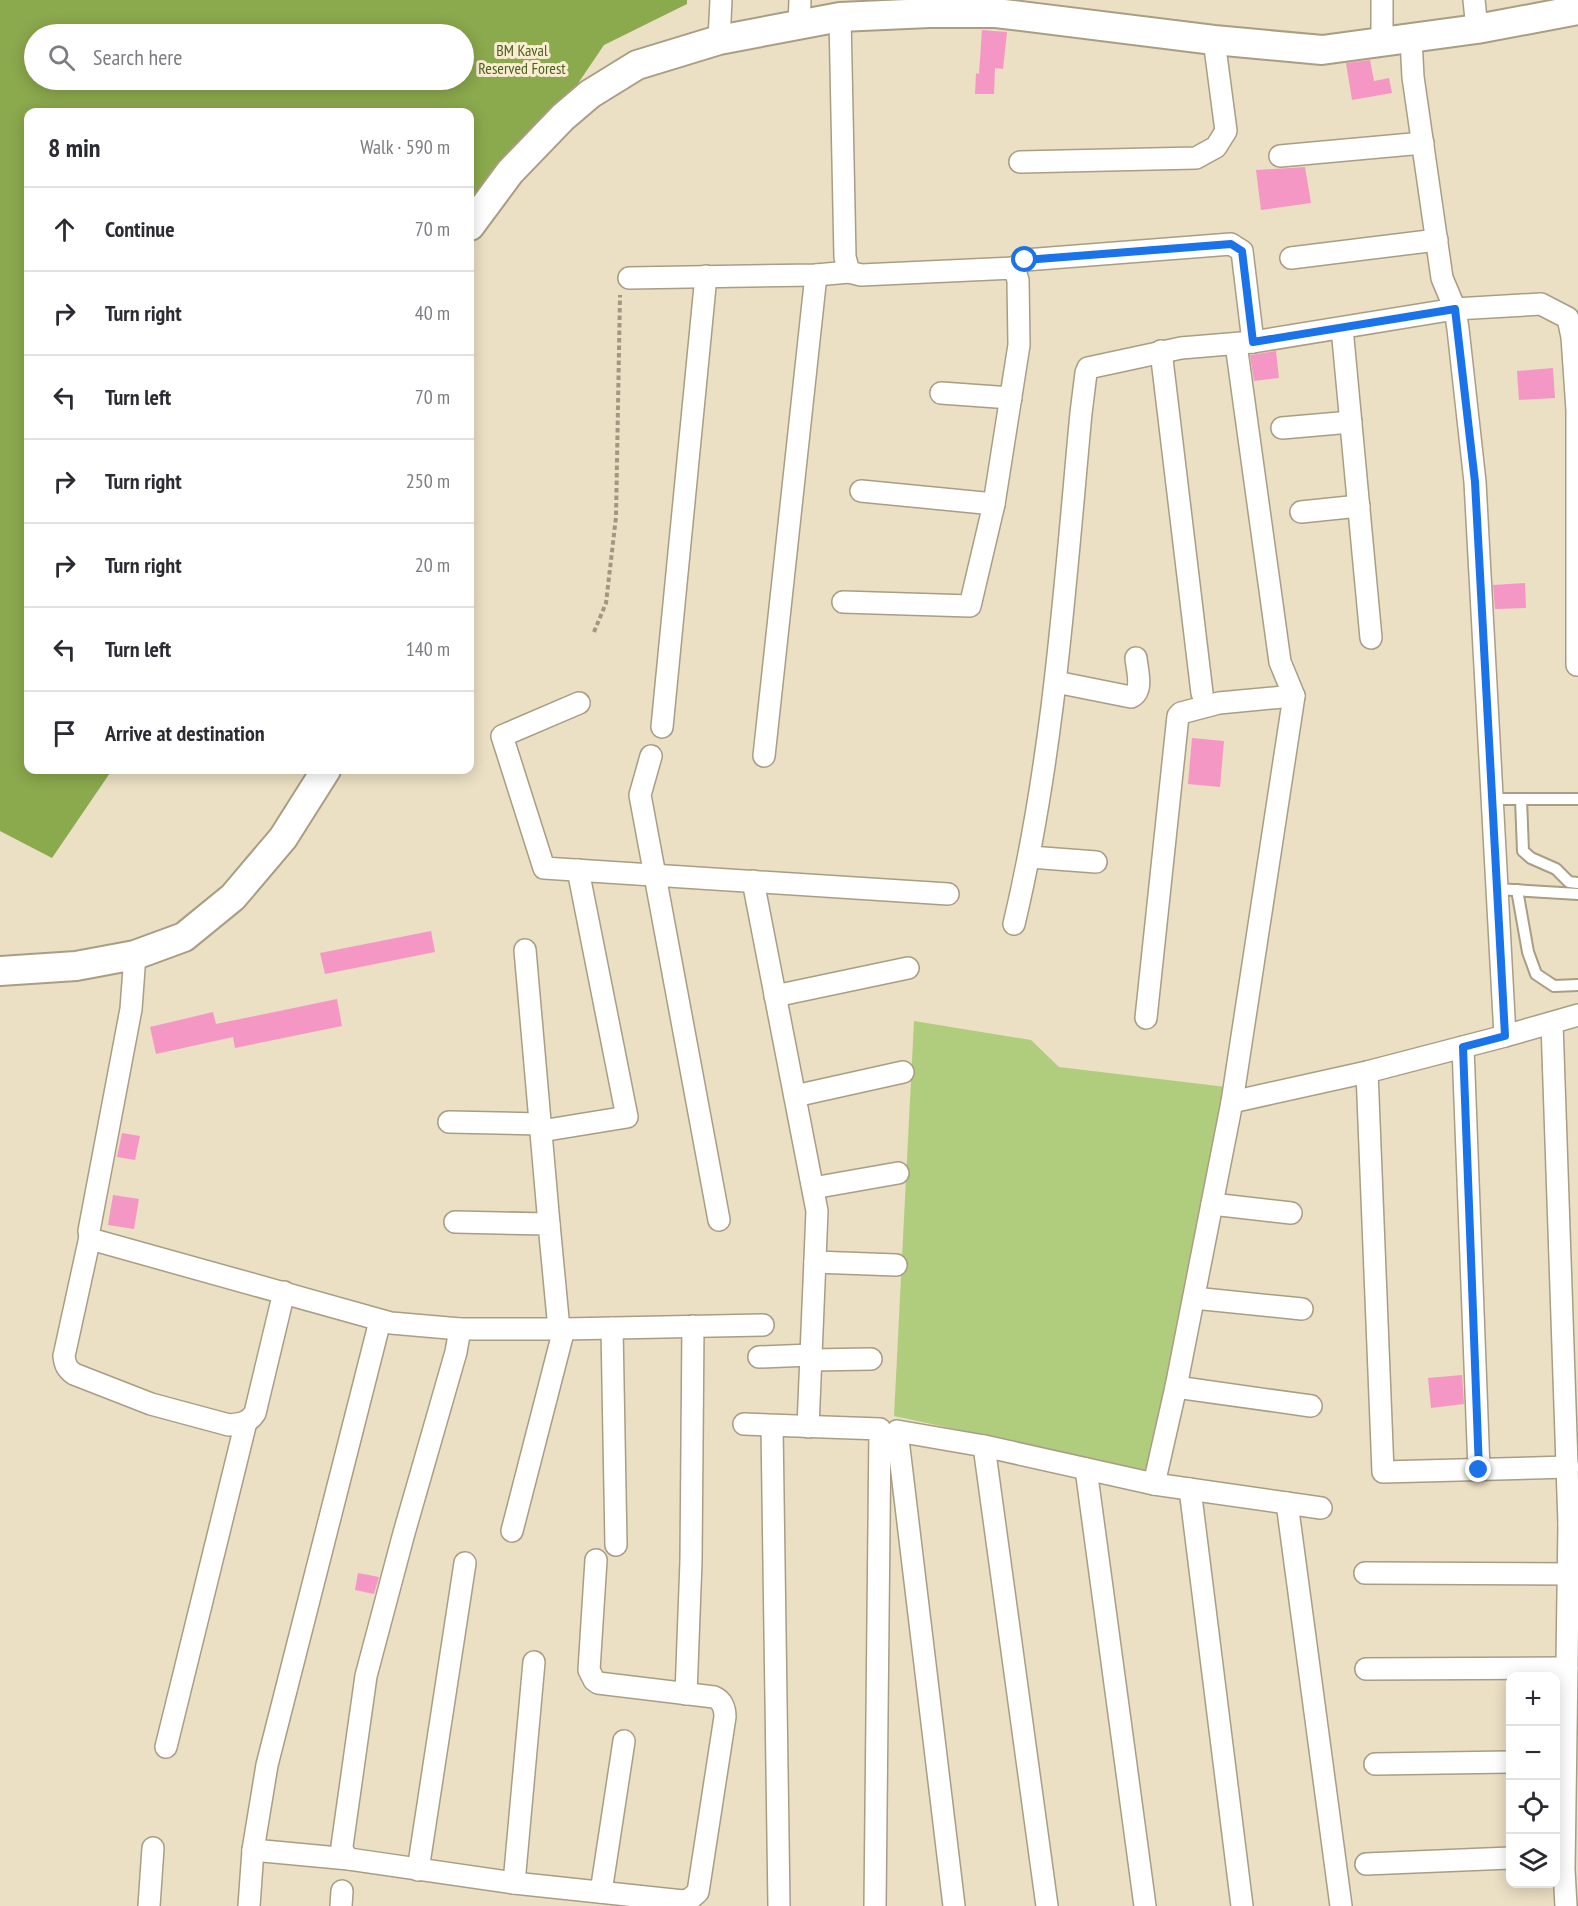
<!DOCTYPE html>
<meta charset="utf-8">
<style>
body{margin:0;font-family:"PT Sans Narrow",sans-serif;background:#f2f2f3;color:#2b2b33}
.controls{position:absolute;right:18px;bottom:18px;display:grid;overflow:hidden;border-radius:12px;box-shadow:0 3px 15px #0003}
.controls button{width:54px;height:54px;display:grid;place-items:center;padding:0;border:0;border-bottom:2px solid #e1e1e2;background:#fff;color:#2b2b33;font:30px sans-serif}
.stop{position:absolute;width:18px;height:18px;margin:-14px;border:4px solid #1a73e8;border-radius:50%;background:#fff}
.stop.end{background:#1a73e8;border-color:#fff;box-shadow:0 2px 6px #0008}
.list{margin:0;padding:0;list-style:none}
h2{display:flex;justify-content:space-between;align-items:center;height:78px;margin:0;padding:0 24px;font-size:26px}
h2 small{font-size:20px;font-weight:400;color:#7c7c81}
.list li{display:grid;grid-template-columns:39px 1fr auto;gap:18px;align-items:center;box-sizing:border-box;height:84px;padding:0 24px;border-top:2px solid #e1e1e2}
.list b{display:block;font-size:22px;white-space:nowrap}
.list em{font-size:20px;font-style:normal;color:#7c7c81}
.icon{flex:none;width:33px;height:33px;fill:none;stroke:currentColor;stroke-width:2;stroke-linecap:round;stroke-linejoin:round}
.map{position:relative;flex:none;width:1578px;height:1906px;overflow:hidden}
.search{position:absolute;background:#fff;box-shadow:0 3px 15px #0003;left:24px;top:24px;width:450px;height:66px;display:flex;align-items:center;gap:15px;box-sizing:border-box;padding:0 21px;border-radius:33px;color:#7c7c81;font-size:22px}
.panel{position:absolute;background:#fff;box-shadow:0 3px 15px #0003;left:24px;top:108px;width:450px;height:666px;border-radius:12px}
.map>svg:first-child{display:block}
</style>
<div class="map">
<svg width="1578" height="1906" viewBox="0 0 1578 1906">
<rect width="100%" height="100%" fill="#ebdfc4"/>
<!-- green -->
<path fill="#b0cd7e" d="M914,1021L1031,1040L1059,1067L1226,1087L1148,1471L894,1416Z"/>
<!-- forest -->
<path fill="#8ba94d" fill-rule="evenodd" d="M0,0H687V4L604,45L470,243V112H28V770H112L52,858L0,831ZM34,34H464V80H34Z"/>
<!-- building -->
<g fill="#f597c5">
<path d="M982,30L1007,32L1003,69L995,68L994,94H975L976,73L979,74Z"/>
<path d="M1370,60L1374,81L1389,78L1392,93L1352,100L1346,63Z"/>
<path d="M1305,167L1311,203L1261,210L1256,170Z"/>
<path d="M1276,351L1279,378L1254,381L1250,355Z"/>
<path d="M1553,368L1555,398L1519,400L1517,371Z"/>
<path d="M1525,583L1526,608L1495,609L1493,585Z"/>
<path d="M1192,738L1224,741L1220,787L1188,784Z"/>
<path d="M431,931L435,952L325,974L320,953Z"/>
<path d="M337,999L342,1026L235,1048L233,1037L156,1054L150,1027L213,1012L216,1024Z"/>
<path d="M122,1133L140,1136L135,1160L117,1157Z"/>
<path d="M113,1195L139,1199L134,1229L108,1225Z"/>
<path d="M1462,1375L1464,1404L1431,1408L1428,1378Z"/>
<path d="M358,1573L379,1577L374,1594L355,1590Z"/>
</g>
<g fill="none" stroke-linecap="round" stroke-linejoin="round">
<!-- service casing -->
<g stroke="#a99d84" stroke-width="14">
<g id="service">
<path d="M1492,799H1578"/>
<path d="M1521,799L1523,851L1531,858L1556,869L1569,882L1578,883"/>
<path d="M1497,889L1578,894"/>
<path d="M1517,890L1528,952L1536,974L1554,986L1578,985"/>
</g>
</g>
<!-- minor casing -->
<g stroke="#a99d84" stroke-width="24">
<g id="minor">
<path d="M1382,0V43"/>
<path d="M1474,0L1477,29"/>
<path d="M840,17L845,257L849,272L861,275L1014,268L1018,280L1019,345L994,504L970,606L843,602"/>
<path d="M799,25L800,0"/>
<path d="M1411,39L1413,77L1442,278L1455,309L1458,329L1475,482L1505,1036L1578,1015"/>
<path d="M719,40L721,0"/>
<path d="M1280,156L1423,143"/>
<path d="M1020,162L1196,158L1216,147L1226,131L1214,40"/>
<path d="M1291,258L1437,240"/>
<path d="M1014,268L1025,260L1231,244L1242,251L1253,342"/>
<path d="M629,278L816,275L849,272"/>
<path d="M1342,328L1371,638"/>
<path d="M1236,344L1280,662L1294,696L1232,1102L1176,1387L1154,1484L1321,1508"/>
<path d="M1161,351L1202,693"/>
<path d="M941,393L1011,398"/>
<path d="M1282,428L1351,422"/>
<path d="M861,491L994,504"/>
<path d="M1301,512L1359,506"/>
<path d="M1056,682L1131,697C1144,691 1137,670 1136,658"/>
<path d="M579,703L502,736L544,868L948,894"/>
<path d="M662,727L706,276"/>
<path d="M651,756L640,795L719,1220"/>
<path d="M764,756L816,275"/>
<path d="M1030,857L1096,862"/>
<path d="M753,881L817,1211L808,1427"/>
<path d="M1014,924C1054,756 1065,584 1081,413L1086,373L1088,368L1181,348L1253,342L1455,309L1541,304L1568,318L1572,337L1577,410V665"/>
<path d="M525,950L549,1224"/>
<path d="M135,955L131,1009L89,1231L90,1237L94,1240L391,1323L460,1329H564L763,1325"/>
<path d="M775,996L908,968"/>
<path d="M1146,1018L1178,716L1181,713L1219,703L1294,696"/>
<path d="M1552,1023L1569,1524L1578,1525"/>
<path d="M1463,1047L1479,1470"/>
<path d="M1367,1072L1383,1472L1568,1467"/>
<path d="M795,1096L903,1072"/>
<path d="M1232,1102L1367,1072L1505,1036"/>
<path d="M449,1122L540,1124"/>
<path d="M541,1131L627,1117L578,870"/>
<path d="M813,1188L898,1173"/>
<path d="M1212,1204L1291,1213"/>
<path d="M455,1222L549,1224L559,1329"/>
<path d="M90,1237L64,1356C65,1365 67,1369 74,1374L151,1404L229,1425C240,1424 249,1423 255,1413L284,1292"/>
<path d="M815,1262L896,1265"/>
<path d="M1194,1298L1302,1309"/>
<path d="M612,1328L616,1545"/>
<path d="M460,1329L456,1352L404,1533L366,1676L342,1846L343,1852L349,1859L514,1883L683,1901L690,1899L698,1892L725,1717C725,1708 722,1700 714,1697L598,1683L594,1680L589,1670L596,1560"/>
<path d="M759,1357L811,1355"/>
<path d="M811,1360L871,1359"/>
<path d="M1176,1387L1311,1406"/>
<path d="M744,1424L880,1429L875,1906"/>
<path d="M772,1426L779,1906"/>
<path d="M984,1446L1047,1906"/>
<path d="M1086,1469L1145,1906"/>
<path d="M1190,1489L1242,1906"/>
<path d="M1287,1503L1341,1906"/>
<path d="M512,1531L564,1329"/>
<path d="M1365,1573L1569,1574"/>
<path d="M1366,1669L1567,1668"/>
<path d="M686,1694L691,1561L693,1326"/>
<path d="M166,1747L246,1422"/>
<path d="M1375,1764L1510,1762"/>
<path d="M253,1850L349,1859"/>
<path d="M1366,1864L1510,1858"/>
<path d="M418,1870L465,1563"/>
<path d="M514,1883L534,1662"/>
<path d="M601,1892L624,1741"/>
<path d="M149,1906L153,1848"/>
<path d="M249,1906L253,1850L267,1765L380,1321"/>
<path d="M341,1906L342,1891"/>
<path d="M954,1906L897,1431L984,1446L1154,1484"/>
<path d="M1566,1906L1564,1870L1569,1524"/>
</g>
</g>
<!-- secondary casing -->
<g stroke="#a99d84" stroke-width="32">
<g id="secondary">
<path d="M470,226L510,172L563,117L590,94L637,65L719,40L840,17L929,13H996L1214,40L1322,50L1477,29L1578,10"/>
<path d="M0,971L76,966L135,955L184,937L233,897L283,838L326,770"/>
</g>
</g>
<!-- path -->
<path stroke="#a19884" stroke-width="4" stroke-dasharray="4.5 3" stroke-linecap="butt" d="M594,632L606,603L616,517L620,295"/>
<!-- service -->
<use href="#service" stroke="#fff" stroke-width="10"/>
<!-- minor -->
<use href="#minor" stroke="#fff" stroke-width="21"/>
<!-- secondary -->
<use href="#secondary" stroke="#fff" stroke-width="28"/>
</g>
<g fill="none" stroke-linecap="round" stroke-linejoin="round">
<!-- route -->
<path stroke="#1a73e8" stroke-width="8" d="M1025,260L1231,244L1242,251L1253,342L1455,309L1475,482L1505,1036L1463,1047L1479,1470"/>
</g>
<g text-anchor="middle" stroke-width="6" stroke-linejoin="round" paint-order="stroke">
<!-- park labels -->
<g font-size="16" fill="#4c6020" stroke="#f9ecd1">
<text x="522" y="56">BM Kaval<tspan x="522" dy="18">Reserved Forest</tspan></text>
</g>
</g>
</svg>
<div class="controls">
<button>+</button>
<button>−</button>
<button><svg class="icon" aria-label="locate" viewBox="0 0 24 24"><circle cx="12" cy="12" r="6"/><path d="M12 2v4M12 18v4M2 12h4M18 12h4"/></svg></button>
<button><svg class="icon" aria-label="layers" viewBox="0 0 24 24"><path d="M12 4l9 5-9 5-9-5zM3 14l9 5 9-5"/></svg></button>
</div>
<div class="stop" style="left:1025px;top:260px"></div>
<div class="stop end" style="left:1479px;top:1470px"></div>
<div class="search"><svg class="icon" aria-label="search" viewBox="0 0 24 24"><circle cx="10" cy="10" r="6"/><path d="M15 15l6 6"/></svg>Search here</div>
<section class="panel">
<h2>8 min<small>Walk · 590 m</small></h2>
<ul class="list">
<li><svg class="icon" aria-label="ahead" viewBox="0 0 24 24"><path d="M12 20V5M6 11l6-6 6 6"/></svg><div><b>Continue</b></div><em>70 m</em></li>
<li><svg class="icon" aria-label="right" viewBox="0 0 24 24"><path d="M7 20v-9h11M14 6l5 5-5 5"/></svg><div><b>Turn right</b></div><em>40 m</em></li>
<li><svg class="icon" aria-label="left" viewBox="0 0 24 24"><path d="M17 20v-9H6M10 6l-5 5 5 5"/></svg><div><b>Turn left</b></div><em>70 m</em></li>
<li><svg class="icon" aria-label="right" viewBox="0 0 24 24"><path d="M7 20v-9h11M14 6l5 5-5 5"/></svg><div><b>Turn right</b></div><em>250 m</em></li>
<li><svg class="icon" aria-label="right" viewBox="0 0 24 24"><path d="M7 20v-9h11M14 6l5 5-5 5"/></svg><div><b>Turn right</b></div><em>20 m</em></li>
<li><svg class="icon" aria-label="left" viewBox="0 0 24 24"><path d="M17 20v-9H6M10 6l-5 5 5 5"/></svg><div><b>Turn left</b></div><em>140 m</em></li>
<li><svg class="icon" aria-label="arrive" viewBox="0 0 24 24"><path d="M6 21V4h12l-3 4 3 4H6"/></svg><div><b>Arrive at destination</b></div></li>
</ul>
</section>
</div>
